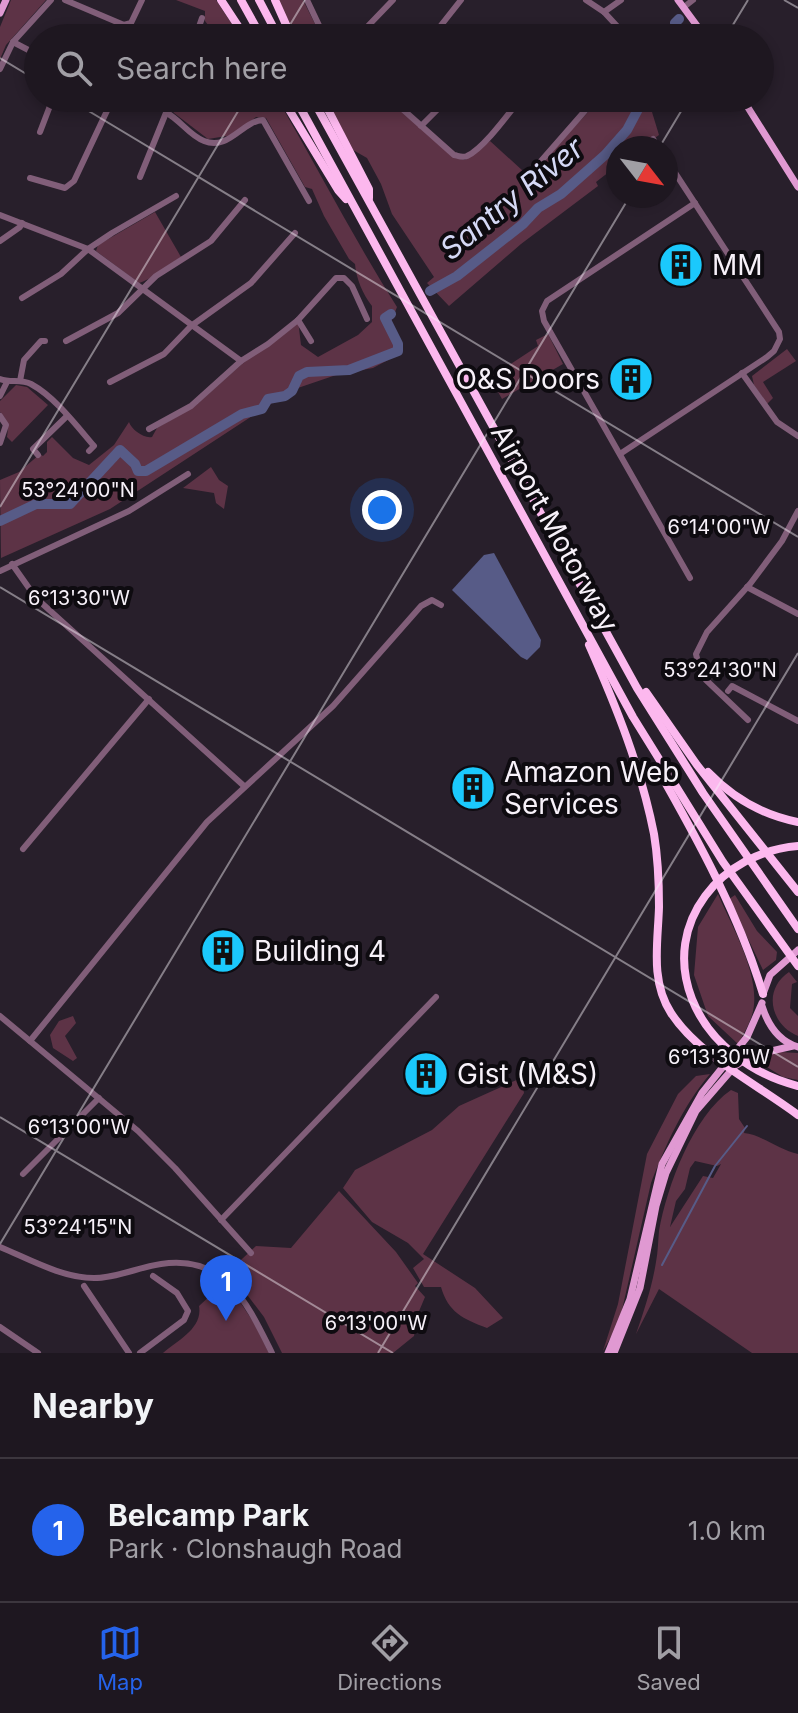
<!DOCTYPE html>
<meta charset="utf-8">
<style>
body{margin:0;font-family:Inter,sans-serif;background:#2b242d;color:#f1f3f6}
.compass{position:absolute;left:606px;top:136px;width:72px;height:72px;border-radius:50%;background:#1e1720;box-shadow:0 4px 12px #0003;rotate:121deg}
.you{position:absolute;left:382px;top:510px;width:28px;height:28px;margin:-20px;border:6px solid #fff;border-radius:50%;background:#1a73e8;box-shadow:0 0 0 12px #1a73e833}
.badge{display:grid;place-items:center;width:52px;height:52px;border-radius:50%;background:#2563eb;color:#fff;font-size:26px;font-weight:700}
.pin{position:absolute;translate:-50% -66px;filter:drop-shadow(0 2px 4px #0008)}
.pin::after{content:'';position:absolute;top:42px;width:28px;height:24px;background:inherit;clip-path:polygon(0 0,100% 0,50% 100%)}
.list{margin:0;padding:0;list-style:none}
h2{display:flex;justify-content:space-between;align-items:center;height:104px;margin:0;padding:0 32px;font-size:34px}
h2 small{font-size:26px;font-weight:400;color:#a19fa5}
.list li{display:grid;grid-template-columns:52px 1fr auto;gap:24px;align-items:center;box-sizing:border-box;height:144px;padding:0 32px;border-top:2px solid #3c363e}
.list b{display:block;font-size:30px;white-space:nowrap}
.list p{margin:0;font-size:26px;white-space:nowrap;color:#a19fa5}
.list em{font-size:26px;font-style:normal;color:#a19fa5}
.icon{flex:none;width:44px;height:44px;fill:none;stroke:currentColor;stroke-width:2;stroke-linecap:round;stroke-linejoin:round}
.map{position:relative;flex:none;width:798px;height:1353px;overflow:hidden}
.search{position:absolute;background:#1e1720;box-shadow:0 4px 12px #0003;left:24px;right:24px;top:24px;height:88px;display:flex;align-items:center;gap:20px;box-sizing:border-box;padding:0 28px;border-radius:44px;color:#a19fa5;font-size:30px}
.sheet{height:248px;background:#1e1720}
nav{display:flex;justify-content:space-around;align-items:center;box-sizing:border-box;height:112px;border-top:2px solid #3c363e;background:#1e1720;font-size:22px;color:#a19fa5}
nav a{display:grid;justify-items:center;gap:4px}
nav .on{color:#2563eb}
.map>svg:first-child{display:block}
</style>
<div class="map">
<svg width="798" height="1353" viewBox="0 0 798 1353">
<rect width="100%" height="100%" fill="#281f2b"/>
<!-- green -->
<g fill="#5d3346" fill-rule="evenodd">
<path d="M11,0H46L6,45L0,59V27Z"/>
<path d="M176,0H216L241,38H198L208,25L205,21V11Z"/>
<path d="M278,0H303L322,38H296Z"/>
<path d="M177,98H277C317,167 354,239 397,307L391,322L402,345L395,348L388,360L373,368L339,374L292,390L110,509L1,558L0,480L19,472L40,454L43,456L47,452V442L52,437L73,458L89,465L114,445L129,422C131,429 144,439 152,437L157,428L195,406L242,364L298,320L301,345L318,357L358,335L372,322V306C363,295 356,278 355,264L349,259L324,216L312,189L305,187L266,118L256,117L233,135L208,139L174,113L172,110Z"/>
<path d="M326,98H386L455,158L465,160L490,141L523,171L534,170L592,108L607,98H656L652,112L659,135L641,148H618V165L596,182L598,186L521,244L449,306L427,283L434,277L392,214L381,184L367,158L353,150Z"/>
<path d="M155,212L181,257C169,264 151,280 139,283L96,251L98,245Z"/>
<path d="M548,334L563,364L502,399L488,374L503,369L538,346L536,340Z"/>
<path d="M787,349L796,361L763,382L773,398L767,404L754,385L752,376Z"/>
<path d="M16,385L27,387L48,405L12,442L7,437C9,426 7,420 0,412V401Z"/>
<path d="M211,467L219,480L228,486L224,509L216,503L214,493L183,488Z"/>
<path d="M718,894C732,927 763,979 752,1015C749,1025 743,1035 738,1044L708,1016L694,975L698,927Z"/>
<path d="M735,895L757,931L777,952L776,960L763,970L729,899Z"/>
<path d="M789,972L797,982L792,984L790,1008L798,1016V1036C771,1025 762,990 789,972Z"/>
<path d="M73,1016L76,1023L65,1036L77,1058L73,1061L53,1048L50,1035L59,1021Z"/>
<path d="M780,1052L798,1053V1080L783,1077L754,1059Z"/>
<path d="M710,1074C683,1106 666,1144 651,1183L619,1323L603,1351L618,1304L647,1154L678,1094L696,1076Z"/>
<path d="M521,1078L524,1093L423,1254L475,1288L503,1318L487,1328C463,1319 448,1312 441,1287H424L413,1268L424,1259L408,1243L372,1222L343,1188L355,1170L432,1130L459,1106Z"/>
<path d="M731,1090L738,1093L739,1119L745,1128L744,1133C760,1134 779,1150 798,1154V1353H752L659,1289L636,1334C644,1311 652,1287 656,1262C658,1252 658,1241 659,1231C667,1186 693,1116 731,1090ZM695,1161L717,1166L721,1164L713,1178L703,1176L670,1227L676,1201L685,1189L690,1168Z"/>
<path d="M339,1191L396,1252L418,1283L415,1286L425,1297L417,1316L414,1336L393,1353H282L264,1317L229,1271L256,1246L291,1248Z"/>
<path d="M226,1281L256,1326L269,1353H163C178,1340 203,1328 199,1306Z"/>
</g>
<!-- water -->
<path fill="#575b87" d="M494,553L541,640L540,647L527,660L521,657L452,590L484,555Z"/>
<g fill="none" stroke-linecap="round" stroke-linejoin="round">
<!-- stream -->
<path stroke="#575b87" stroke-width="2" d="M662,1265L715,1166L747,1126"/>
<!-- river -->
<g stroke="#575b87" stroke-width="10">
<path d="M679,19L675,23L681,38"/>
<path d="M430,291L457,276L523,224L538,208L561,194L605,155L627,130L644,98"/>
<path d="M0,521L36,504H70L120,450L135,464L138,471H146L242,414L262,409L268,399L285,396L292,391L299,376L307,372L349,370L398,351V344L385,318L391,314"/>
</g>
<!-- minor -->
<g stroke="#815e79" stroke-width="6">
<path d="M65,0L124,25L131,23L142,0"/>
<path d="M307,0L325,38"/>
<path d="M586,0L604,12L621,0"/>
<path d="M684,7L693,0"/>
<path d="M604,12L628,38"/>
<path d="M195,38L202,18"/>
<path d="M353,38L367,27L393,0"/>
<path d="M431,38L461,0"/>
<path d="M499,38L507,28"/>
<path d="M13,42L38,55"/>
<path d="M0,69L13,42L51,0"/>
<path d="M146,98L169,107"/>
<path d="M390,98L454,155C459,156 462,158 467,156C484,148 509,113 521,98"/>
<path d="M167,113C180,120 190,136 204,141C229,151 242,121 263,120L309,201"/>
<path d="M421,126L449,98"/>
<path d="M40,132L53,98"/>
<path d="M653,139L659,148"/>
<path d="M534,169L590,105V98"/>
<path d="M140,177L172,98"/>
<path d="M30,178L65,188L74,181L113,98"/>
<path d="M0,215L88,249L241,361"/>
<path d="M0,241L20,227L22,223"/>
<path d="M22,298L61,274L88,249L112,233L176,196"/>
<path d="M298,320L311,341"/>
<path d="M66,341L118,313L156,276L211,241L245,200"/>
<path d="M742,373L777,422L798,436"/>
<path d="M0,379C10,383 21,379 31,384C55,397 76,425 94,446L89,451"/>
<path d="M20,381L24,360L41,341H45"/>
<path d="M110,382L164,354L191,326L251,283L295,233"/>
<path d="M0,396L7,382"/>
<path d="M0,416L6,425L0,443"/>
<path d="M149,429L191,406L241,361L268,344L298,320L336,278H344L352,286L367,319"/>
<path d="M620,454L767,357L774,351L780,339L779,332L666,159"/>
<path d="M38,455L33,449L67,416"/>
<path d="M12,564L36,598L244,786"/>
<path d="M0,571L129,511L188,474"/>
<path d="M690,578L544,321L542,311L547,301L695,203"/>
<path d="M747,587L798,614"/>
<path d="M728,691L732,686L798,721"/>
<path d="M748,720L706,680L700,671L696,654L707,632L750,584L782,541L798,511"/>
<path d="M23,849L149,699"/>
<path d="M0,1016L138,1131L175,1168L251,1253"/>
<path d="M30,1041L207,822L333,706L421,606L432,600L441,605"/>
<path d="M23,1174L99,1098"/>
<path d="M221,1220L436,997"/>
<path d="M0,1247C29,1259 62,1278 94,1278C117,1278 139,1267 161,1264C226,1254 248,1305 272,1353"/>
<path d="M84,1286L129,1353"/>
<path d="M0,1327L38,1353"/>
<path d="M140,1353L184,1320L188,1311L177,1293L153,1276"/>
</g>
<!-- major -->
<g stroke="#e099d2" stroke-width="7">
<path d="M678,0L706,38"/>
<path d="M0,13L6,0"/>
<path d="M742,98L798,187"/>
<path d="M763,994L770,975L798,950"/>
<path d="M762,1006C768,1025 778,1041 798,1047"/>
<path d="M608,1353L630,1299L662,1164L702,1093L747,1037L762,1003"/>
<path d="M614,1353L640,1288L656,1206L666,1173L696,1111L735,1066L754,1055L793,1046"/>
</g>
<!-- highway -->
<g stroke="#fcb8ee" stroke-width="8">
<path d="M221,0L246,38"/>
<path d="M241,0L262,38"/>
<path d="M259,0L279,38"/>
<path d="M275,0L292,38"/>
<path d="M282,98L338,190L346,199"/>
<path d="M295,98L633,717L723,862L798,966"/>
<path d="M312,98L637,688L703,793L798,929"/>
<path d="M322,98L369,189V198"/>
<path d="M589,645C616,706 641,768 654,834C658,858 659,882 659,907C658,942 650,981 671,1013C699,1056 757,1084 798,1115"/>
<path d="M646,692L697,765L798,892"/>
<path d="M657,768C698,840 739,915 763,994"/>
<path d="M708,772C733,798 762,815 798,822"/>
<path d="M798,846C722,852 662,922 692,999C709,1043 753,1075 798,1086"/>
</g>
</g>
<!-- ticks -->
<path fill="none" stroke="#f7f1f9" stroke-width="2" stroke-opacity="0.45" d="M784,0L798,8M282,38L305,0M725,38L748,0M0,58L38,81M67,98L798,537M659,148L689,98M0,507L246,98M0,587L798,1067M0,1117L393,1353M0,1244L630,196M378,1353L798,653"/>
<!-- icons -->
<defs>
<g id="building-disc" transform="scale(2.3)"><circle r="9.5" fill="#1bc9fc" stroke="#0e0b10"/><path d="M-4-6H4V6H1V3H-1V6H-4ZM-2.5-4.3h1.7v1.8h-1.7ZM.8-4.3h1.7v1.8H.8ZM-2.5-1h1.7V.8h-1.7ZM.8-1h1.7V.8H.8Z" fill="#111"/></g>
</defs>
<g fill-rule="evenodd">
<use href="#building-disc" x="681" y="265"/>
<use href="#building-disc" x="631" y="379"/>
<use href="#building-disc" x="473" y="788"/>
<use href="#building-disc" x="223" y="951"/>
<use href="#building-disc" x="426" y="1074"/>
</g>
<g text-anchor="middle" stroke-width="8" stroke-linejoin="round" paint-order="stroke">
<!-- poi labels -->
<g font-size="28" fill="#f7f1f9" stroke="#0e0b10" text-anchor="start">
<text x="712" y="275">MM</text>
<text x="600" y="389" text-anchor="end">O&amp;S Doors</text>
<text x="504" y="782">Amazon Web<tspan x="504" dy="32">Services</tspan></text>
<text x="254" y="961">Building 4</text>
<text x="457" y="1084">Gist (M&amp;S)</text>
</g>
<!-- street labels -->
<g font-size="28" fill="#f7f1f9" stroke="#0e0b10">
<text transform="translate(555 528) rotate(61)" y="10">Airport Motorway</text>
</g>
<!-- water labels -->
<g font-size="30" font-style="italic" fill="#d5d9f6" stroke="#0e0b10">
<text transform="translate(512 199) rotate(-39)" y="10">Santry River</text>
</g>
</g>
<g font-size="20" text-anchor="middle" fill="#f7f1f9" stroke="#0e0b10" stroke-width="8" stroke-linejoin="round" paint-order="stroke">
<text x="78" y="497">53°24'00"N</text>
<text x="719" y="534">6°14'00"W</text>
<text x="79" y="605">6°13'30"W</text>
<text x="720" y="677">53°24'30"N</text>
<text x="719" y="1064">6°13'30"W</text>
<text x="79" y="1134">6°13'00"W</text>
<text x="78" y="1234">53°24'15"N</text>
<text x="376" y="1330">6°13'00"W</text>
</g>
</svg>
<svg class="compass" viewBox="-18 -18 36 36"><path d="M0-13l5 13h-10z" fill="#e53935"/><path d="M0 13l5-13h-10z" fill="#a19fa5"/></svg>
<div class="you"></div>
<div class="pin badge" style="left:226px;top:1321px">1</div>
<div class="search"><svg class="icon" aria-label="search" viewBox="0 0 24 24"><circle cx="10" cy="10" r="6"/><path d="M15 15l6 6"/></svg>Search here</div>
</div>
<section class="sheet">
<h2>Nearby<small></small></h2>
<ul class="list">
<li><span class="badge">1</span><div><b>Belcamp Park</b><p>Park · Clonshaugh Road</p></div><em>1.0 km</em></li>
</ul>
</section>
<nav>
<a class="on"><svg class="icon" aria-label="map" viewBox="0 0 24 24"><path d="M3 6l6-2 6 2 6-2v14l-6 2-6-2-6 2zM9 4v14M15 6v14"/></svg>Map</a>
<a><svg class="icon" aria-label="directions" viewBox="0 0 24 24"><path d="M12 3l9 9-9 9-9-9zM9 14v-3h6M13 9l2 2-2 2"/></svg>Directions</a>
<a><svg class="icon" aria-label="saved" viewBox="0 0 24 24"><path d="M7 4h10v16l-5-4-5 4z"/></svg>Saved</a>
</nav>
